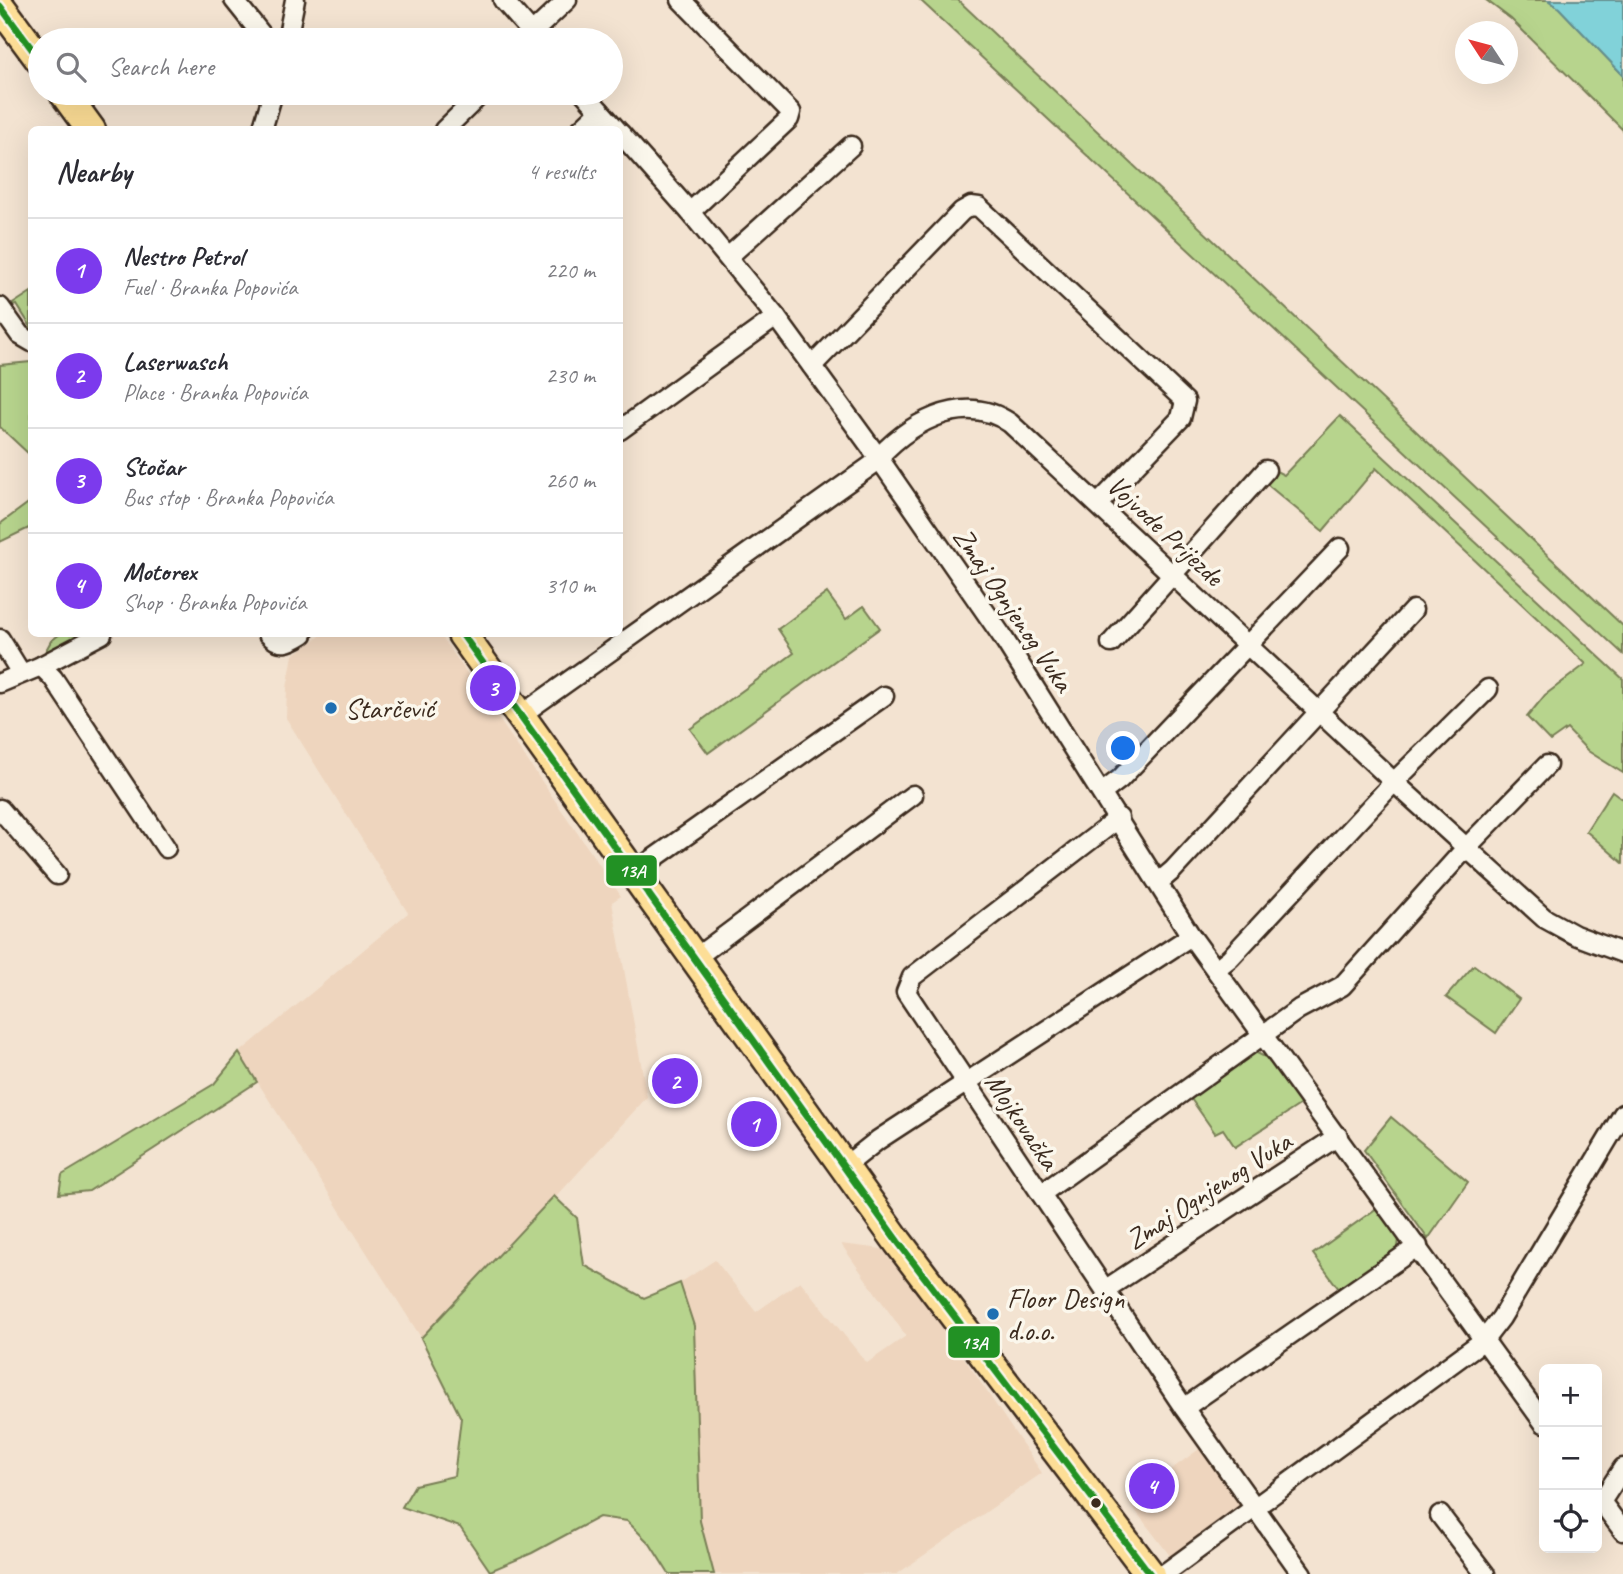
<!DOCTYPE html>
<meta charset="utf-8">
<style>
body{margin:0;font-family:Caveat,sans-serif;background:#f2f2f3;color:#2b2b33}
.controls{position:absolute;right:21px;bottom:21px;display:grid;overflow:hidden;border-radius:10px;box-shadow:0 7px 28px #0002}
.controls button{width:63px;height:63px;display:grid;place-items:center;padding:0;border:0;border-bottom:2px solid #e1e1e2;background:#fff;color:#2b2b33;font:35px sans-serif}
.compass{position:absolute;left:1455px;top:21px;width:63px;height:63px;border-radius:50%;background:#fff;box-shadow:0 7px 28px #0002;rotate:306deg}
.you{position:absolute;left:1124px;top:749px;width:24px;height:24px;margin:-18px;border:5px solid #fff;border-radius:50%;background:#1a73e8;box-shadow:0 0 0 10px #1a73e833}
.badge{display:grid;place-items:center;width:46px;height:46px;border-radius:50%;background:#7c3aed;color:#fff;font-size:23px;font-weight:700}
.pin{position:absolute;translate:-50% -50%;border:4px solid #fff;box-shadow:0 2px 7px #0006}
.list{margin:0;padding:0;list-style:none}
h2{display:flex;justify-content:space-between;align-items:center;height:91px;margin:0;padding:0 28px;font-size:30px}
h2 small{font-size:23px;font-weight:400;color:#7c7c81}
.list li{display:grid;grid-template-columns:46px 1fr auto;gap:21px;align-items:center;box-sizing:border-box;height:105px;padding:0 28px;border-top:2px solid #e1e1e2}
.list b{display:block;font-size:26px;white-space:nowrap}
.list p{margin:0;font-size:23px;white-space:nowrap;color:#7c7c81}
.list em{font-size:23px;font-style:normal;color:#7c7c81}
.icon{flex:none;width:38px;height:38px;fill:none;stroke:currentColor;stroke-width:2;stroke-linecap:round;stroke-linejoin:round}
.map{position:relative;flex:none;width:1623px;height:1574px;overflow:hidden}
.search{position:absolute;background:#fff;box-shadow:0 7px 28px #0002;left:28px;top:28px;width:595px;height:77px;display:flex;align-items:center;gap:18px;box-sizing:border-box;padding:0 24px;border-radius:38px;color:#7c7c81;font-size:26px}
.panel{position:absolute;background:#fff;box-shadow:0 7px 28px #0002;left:28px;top:126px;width:595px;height:511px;border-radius:10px}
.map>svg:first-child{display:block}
</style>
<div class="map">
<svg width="1623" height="1574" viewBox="0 0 1623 1574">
<rect width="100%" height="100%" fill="#f3e3d1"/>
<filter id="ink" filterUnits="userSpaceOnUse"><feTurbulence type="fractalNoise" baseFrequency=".0143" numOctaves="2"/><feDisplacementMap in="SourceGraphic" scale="14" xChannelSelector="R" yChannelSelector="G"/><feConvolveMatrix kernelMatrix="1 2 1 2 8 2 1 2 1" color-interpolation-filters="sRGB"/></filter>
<g filter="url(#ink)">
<!-- built -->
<g fill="#eed5be">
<path d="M323,634H440L621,896L612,902L647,1097L424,1342L239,1053L408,913L286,718L287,688L293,655Z"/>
<path d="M841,1244L882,1249L937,1318L1042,1473L897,1574H714L700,1521L694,1326L680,1283L715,1260L756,1312L800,1281L867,1363L906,1336Z"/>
<path d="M1206,1444L1242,1501L1241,1507L1171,1557L1128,1501Z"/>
</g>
<!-- green -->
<g fill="#b7d48d" stroke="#797f56" stroke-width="2">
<path d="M920,0H958L1623,626V654Z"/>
<path d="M1486,0H1548L1559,8L1623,75V130L1511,19Z"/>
<path d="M31,292V327L17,305L8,307Z"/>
<path d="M31,362H32L31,456L0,427V365Z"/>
<path d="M1340,416L1623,679V773L1588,751L1567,729L1550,741L1527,717L1545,695L1586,664L1376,468L1323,531L1263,481L1274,470L1284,475Z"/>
<path d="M31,501V527L0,542V524Z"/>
<path d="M827,593L846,619L864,606L880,628L708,753L690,729L794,653L778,629Z"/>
<path d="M60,634H90L39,663L51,641Z"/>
<path d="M1612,791L1623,799V863L1586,831Z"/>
<path d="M1474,965L1519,999L1496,1033L1446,997Z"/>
<path d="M1251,1050L1267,1058L1301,1104L1235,1147L1223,1129L1215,1133L1189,1096Z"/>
<path d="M239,1053L257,1082L89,1191L59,1194L62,1175L214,1084Z"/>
<path d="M1391,1117L1468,1182L1428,1239L1364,1150Z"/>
<path d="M554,1196L577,1218L584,1265L644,1298L680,1283L694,1326L700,1521L714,1574H669L650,1544L627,1521L599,1517L532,1553L490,1571L460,1527L402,1507L415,1485L454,1476L461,1418L421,1338Z"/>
<path d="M1377,1208L1399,1239L1398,1247L1342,1293L1313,1254Z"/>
</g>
<!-- water -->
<path fill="#81d2d9" stroke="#658f8e" stroke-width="2" d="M1548,0H1623V75L1559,8Z"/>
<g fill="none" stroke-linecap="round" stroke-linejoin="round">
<!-- street casing -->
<g stroke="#3b2a1e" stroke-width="23">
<g id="street">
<path d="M234,0L266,40"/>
<path d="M503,0L538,40"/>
<path d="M681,0L791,112L789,119L690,212"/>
<path d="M532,33L567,0"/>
<path d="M287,40L295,0"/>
<path d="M584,93L617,130"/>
<path d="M262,130L273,93"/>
<path d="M444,130L482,93"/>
<path d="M580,130L600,111"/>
<path d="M620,133L690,212L776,317L878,457L1002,636L1191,936L1544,1423"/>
<path d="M728,257L851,146"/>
<path d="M0,307L20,335L32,342"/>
<path d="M812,366L962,211L971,206L979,207L1185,401L1181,418L1099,503"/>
<path d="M620,430L776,317"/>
<path d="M268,634C280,647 289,643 303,634"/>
<path d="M0,639L21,673"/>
<path d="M1111,643L1266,470"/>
<path d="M41,666L53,678L166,848"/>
<path d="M0,683L41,666L102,634"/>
<path d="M521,715L872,465C905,425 962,390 1010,423L1394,782L1544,918L1575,935L1623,953"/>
<path d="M1103,792L1120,779L1340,548"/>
<path d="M0,809L57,875"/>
<path d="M1119,818L912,977L906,992L1184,1408L1302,1574"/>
<path d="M633,873L884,696"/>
<path d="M1159,882L1173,870L1413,610"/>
<path d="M694,959L913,795"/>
<path d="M1216,969L1230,958L1394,782L1488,689"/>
<path d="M844,1167L878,1140L1191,936"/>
<path d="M1041,1194L1299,1009L1342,986L1466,848L1547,765"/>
<path d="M1106,1289L1338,1136"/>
<path d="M1184,1408L1418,1246"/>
<path d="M1597,1496L1623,1531"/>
<path d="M1601,1502L1623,1468"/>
<path d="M1440,1515L1485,1574"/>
<path d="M1164,1574L1484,1340L1501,1318L1623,1114"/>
</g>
</g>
<!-- primary casing -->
<g stroke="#3b2a1e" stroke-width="33">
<g id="primary">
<path d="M0,6L40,60"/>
<path d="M64,93L91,130"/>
<path d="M462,634L898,1242L1150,1574"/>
</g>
</g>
<!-- street -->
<use href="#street" stroke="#fbf7ec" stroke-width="18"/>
<!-- primary -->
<use href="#primary" stroke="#fdde96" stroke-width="28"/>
<!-- bus-1 casing -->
<g stroke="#fbf7ec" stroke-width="12">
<g id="bus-1">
<path d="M0,6L40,60"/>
<path d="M462,634L898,1242L1150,1574"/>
</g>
</g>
<!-- bus-1 -->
<use href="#bus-1" stroke="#229124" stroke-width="7"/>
</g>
</g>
<!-- markers -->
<g fill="#1f6fb2" stroke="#fbf7ec" stroke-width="2.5">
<circle cx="331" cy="708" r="7"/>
<circle cx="993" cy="1314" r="7"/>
</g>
<circle fill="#3b2a1e" stroke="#fbf7ec" stroke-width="2.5" cx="1096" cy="1503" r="6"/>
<g text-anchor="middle" stroke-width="7" stroke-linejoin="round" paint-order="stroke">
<!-- street labels -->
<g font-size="28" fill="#3b2a1e" stroke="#fbf7ec">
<text transform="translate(1166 530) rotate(43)" y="10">Vojvode Prijezde</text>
<text transform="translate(1014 609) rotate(56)" y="10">Zmaj Ognjenog Vuka</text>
<text transform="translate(1023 1121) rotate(56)" y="10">Mojkovačka</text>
<text transform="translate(1208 1190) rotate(-33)" y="10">Zmaj Ognjenog Vuka</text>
</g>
<!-- poi labels -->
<g font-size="28" fill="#3b2a1e" stroke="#fbf7ec" text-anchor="start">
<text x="345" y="718">Starčević</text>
<text x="1007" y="1308">Floor Design<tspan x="1007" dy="32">d.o.o.</tspan></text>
</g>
</g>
<g stroke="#fbf7ec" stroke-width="2.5">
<rect x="605" y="854" width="53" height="33" rx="7" fill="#229124"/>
<rect x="947" y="1325" width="54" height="34" rx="7" fill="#229124"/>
</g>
<g font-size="19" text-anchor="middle" font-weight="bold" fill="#fff">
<text x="632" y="877">13A</text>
<text x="974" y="1349">13A</text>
</g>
</svg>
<div class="controls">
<button>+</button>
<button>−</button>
<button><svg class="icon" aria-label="locate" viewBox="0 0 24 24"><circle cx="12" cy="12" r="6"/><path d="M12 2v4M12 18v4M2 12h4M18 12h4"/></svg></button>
</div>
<svg class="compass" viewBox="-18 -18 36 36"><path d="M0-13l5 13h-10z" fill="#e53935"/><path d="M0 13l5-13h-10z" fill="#7c7c81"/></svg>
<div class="you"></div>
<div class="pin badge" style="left:754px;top:1124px">1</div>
<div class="pin badge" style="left:675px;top:1081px">2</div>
<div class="pin badge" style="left:493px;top:688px">3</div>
<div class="pin badge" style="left:1152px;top:1486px">4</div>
<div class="search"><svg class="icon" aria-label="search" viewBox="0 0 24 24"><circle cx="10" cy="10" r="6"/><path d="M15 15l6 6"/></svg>Search here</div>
<section class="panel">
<h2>Nearby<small>4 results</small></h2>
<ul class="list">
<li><span class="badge">1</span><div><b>Nestro Petrol</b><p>Fuel · Branka Popovića</p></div><em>220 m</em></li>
<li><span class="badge">2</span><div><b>Laserwasch</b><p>Place · Branka Popovića</p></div><em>230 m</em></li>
<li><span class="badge">3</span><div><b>Stočar</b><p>Bus stop · Branka Popovića</p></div><em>260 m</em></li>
<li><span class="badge">4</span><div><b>Motorex</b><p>Shop · Branka Popovića</p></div><em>310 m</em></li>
</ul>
</section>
</div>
